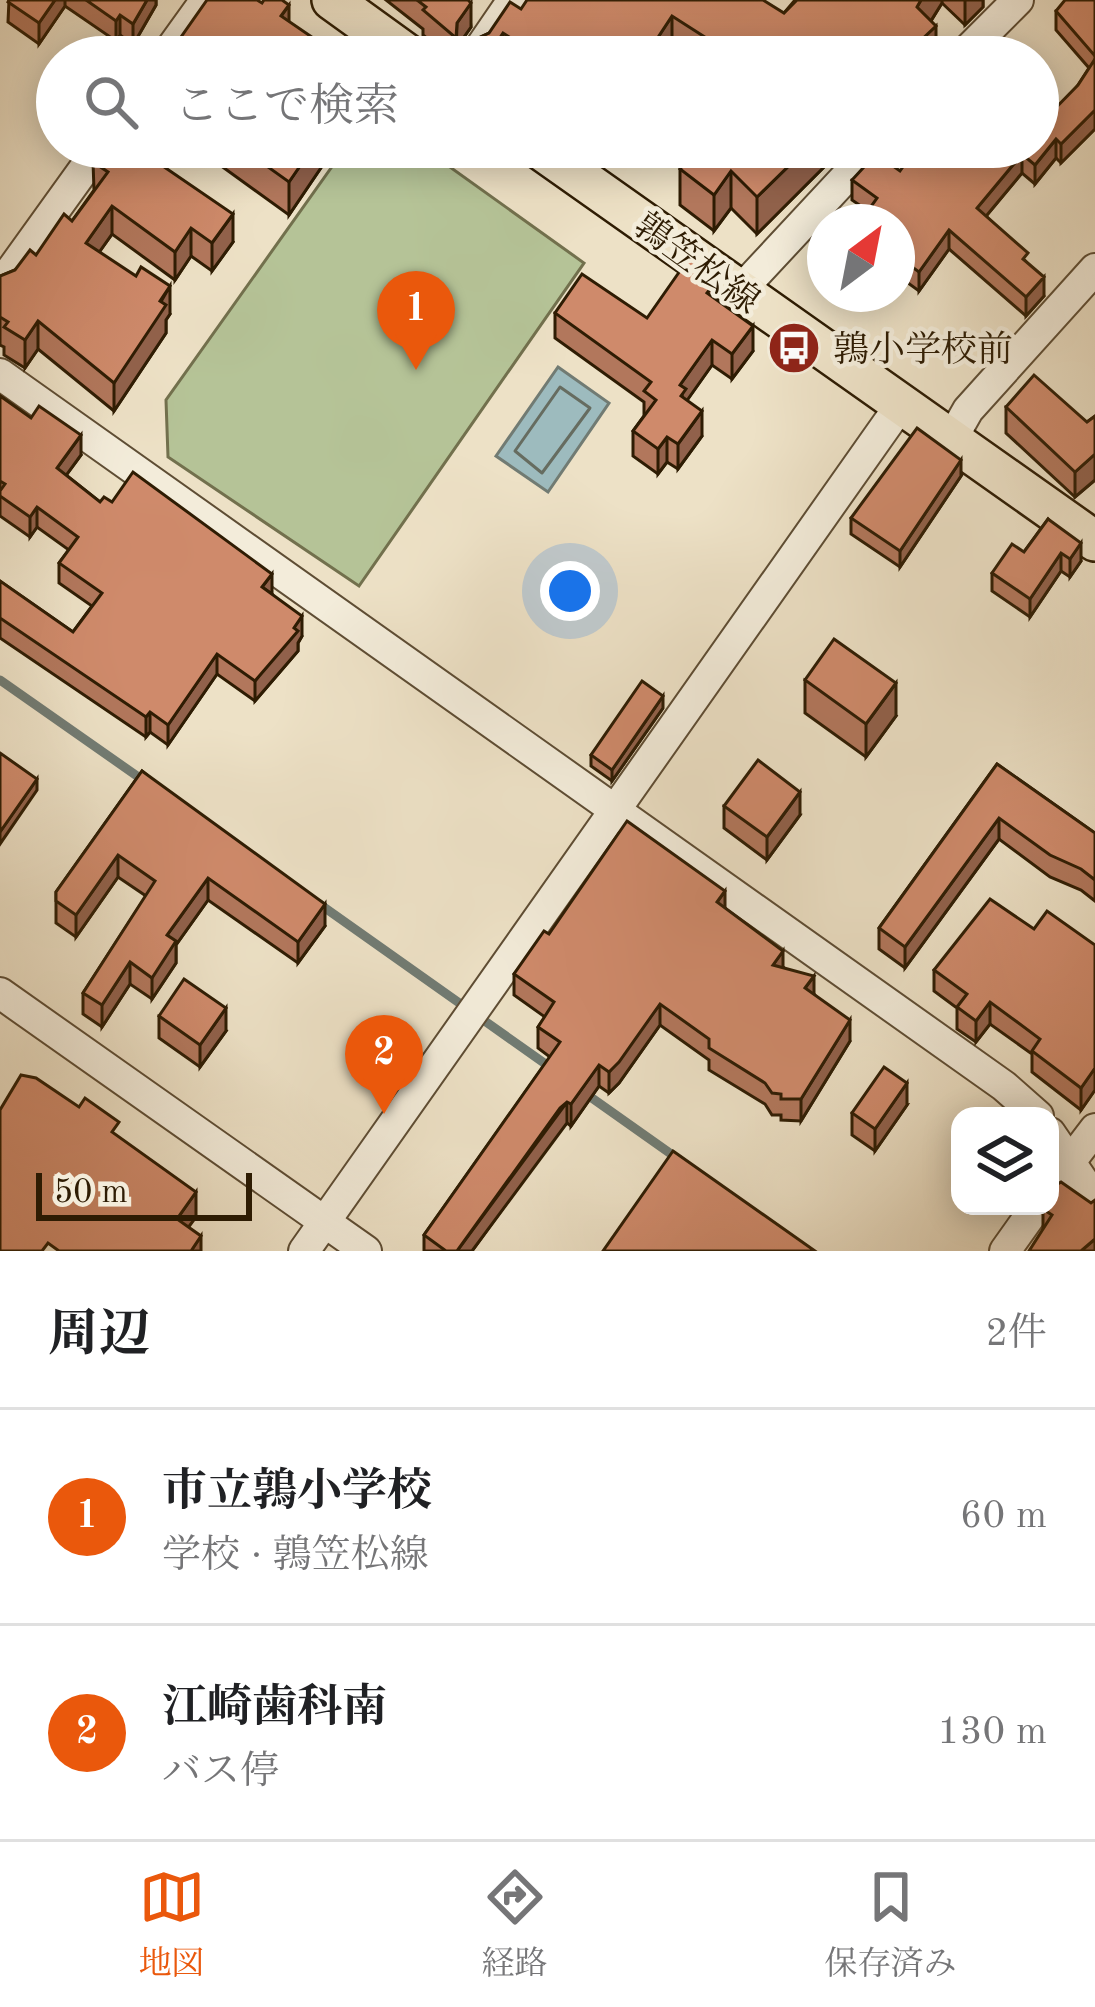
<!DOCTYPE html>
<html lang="ja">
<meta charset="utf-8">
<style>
body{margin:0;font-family:"Old Standard TT","Noto Serif JP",serif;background:#f6f6f6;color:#202124}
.controls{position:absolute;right:36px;bottom:36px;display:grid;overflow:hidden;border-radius:24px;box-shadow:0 6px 30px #0003}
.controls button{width:108px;height:108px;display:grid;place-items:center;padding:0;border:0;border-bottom:3px solid #e0e0e0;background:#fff;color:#202124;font:60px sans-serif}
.compass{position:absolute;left:807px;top:204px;width:108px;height:108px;border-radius:50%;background:#fff;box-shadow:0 6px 30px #0003;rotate:32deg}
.scale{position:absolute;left:36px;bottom:30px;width:216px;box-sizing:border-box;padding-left:12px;border:6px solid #2e1c03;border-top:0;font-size:33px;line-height:42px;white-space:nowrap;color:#2e1c03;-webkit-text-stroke:9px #f3ecda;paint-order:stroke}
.you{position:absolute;left:570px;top:591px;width:42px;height:42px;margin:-30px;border:9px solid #fff;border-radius:50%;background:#1a73e8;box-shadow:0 0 0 18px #1a73e833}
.badge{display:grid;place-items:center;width:78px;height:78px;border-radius:50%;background:#ea580c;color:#fff;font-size:39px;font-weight:700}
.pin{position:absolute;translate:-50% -99px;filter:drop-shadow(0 3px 6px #0008)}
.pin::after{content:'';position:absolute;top:63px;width:42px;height:36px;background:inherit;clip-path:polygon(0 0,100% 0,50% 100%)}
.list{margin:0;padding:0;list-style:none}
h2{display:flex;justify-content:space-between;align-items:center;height:156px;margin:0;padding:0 48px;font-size:51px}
h2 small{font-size:39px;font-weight:400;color:#757577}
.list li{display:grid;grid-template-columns:78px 1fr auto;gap:36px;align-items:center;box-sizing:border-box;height:216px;padding:0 48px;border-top:3px solid #e0e0e0}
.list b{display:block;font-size:45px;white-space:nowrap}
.list p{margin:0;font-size:39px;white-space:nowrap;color:#757577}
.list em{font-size:39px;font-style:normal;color:#757577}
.icon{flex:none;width:66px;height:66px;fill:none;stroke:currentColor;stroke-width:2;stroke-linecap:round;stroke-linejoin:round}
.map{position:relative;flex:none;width:1095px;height:1251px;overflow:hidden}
.search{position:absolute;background:#fff;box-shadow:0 6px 30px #0003;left:36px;right:36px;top:36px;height:132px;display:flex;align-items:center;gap:30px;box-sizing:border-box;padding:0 42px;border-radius:66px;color:#757577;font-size:45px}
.sheet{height:588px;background:#fff}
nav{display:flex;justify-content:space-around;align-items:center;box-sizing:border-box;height:168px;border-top:3px solid #e0e0e0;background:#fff;font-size:33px;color:#757577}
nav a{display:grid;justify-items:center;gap:6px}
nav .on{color:#ea580c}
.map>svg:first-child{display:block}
</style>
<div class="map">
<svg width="1095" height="1251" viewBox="0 0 1095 1251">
<rect width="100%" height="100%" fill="#ede1c6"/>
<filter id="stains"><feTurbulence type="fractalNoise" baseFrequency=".00167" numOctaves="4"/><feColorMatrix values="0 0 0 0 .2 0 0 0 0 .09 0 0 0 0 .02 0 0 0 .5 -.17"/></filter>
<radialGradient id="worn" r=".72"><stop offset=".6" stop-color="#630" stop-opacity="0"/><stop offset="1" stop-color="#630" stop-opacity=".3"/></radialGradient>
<!-- pitch -->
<path fill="#b5c397" stroke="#72704d" stroke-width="3" d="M346,147H422L584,263L359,586L168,457L166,400Z"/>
<!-- water -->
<path fill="#9dbbbe" stroke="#717b73" stroke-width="3" d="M558,367L609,403L548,492L496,456Z"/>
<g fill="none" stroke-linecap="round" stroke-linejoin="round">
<!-- shore -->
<path stroke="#666c60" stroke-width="3" d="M560,387L590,408L542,473L515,451Z"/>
<!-- stream -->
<g stroke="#717b73" stroke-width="9">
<path d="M0,680L147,783"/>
<path d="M318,903L554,1070"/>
<path d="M582,1091L681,1161"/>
</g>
<!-- minor casing -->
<g stroke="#5e4d34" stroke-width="34">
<g id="minor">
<path d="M165,57L206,0"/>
<path d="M474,57L513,0"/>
<path d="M961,57L1018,0"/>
<path d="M0,286L100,147"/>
<path d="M739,292L874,147"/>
<path d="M0,374L1004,1086L1038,1116"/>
<path d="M951,440L968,410L1095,269"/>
<path d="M0,993L366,1251"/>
<path d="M1050,1133L1095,1199"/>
<path d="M1050,1188L1095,1129"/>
<path d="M304,1251L900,406"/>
<path d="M1005,1251L1037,1206"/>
</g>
</g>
<!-- major casing -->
<g stroke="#2e1c03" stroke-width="44">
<g id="major">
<path d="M332,0L411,57"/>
<path d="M537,147L1095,541"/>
</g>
</g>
<!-- minor -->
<use href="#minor" stroke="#f3ecda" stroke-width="30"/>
<!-- major -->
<use href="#major" stroke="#ede1c6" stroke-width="39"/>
</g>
<!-- wall -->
<g fill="#b2775c" stroke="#2e1c03" stroke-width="3">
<path d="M9,0H156V5L133,45L120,35L116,41L65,6L39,44L8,22Z"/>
<path d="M386,0H468L471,27L457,47L456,57H450L423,35V29Z"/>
<path d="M795,0H983V7L965,25L942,3L931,21L936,57H680L672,52L668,57H474V40L489,33L521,9L784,13Z"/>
<path d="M1095,0V129L1061,163L1056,158L1035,184L1022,173L986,216L1028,264L1044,296L1026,316L949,249L919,291L897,275V222L868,211L852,200V180L1038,147L1089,68L1056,30V11Z"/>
<path d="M195,147H335L289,215Z"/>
<path d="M678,147H844L757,234L731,208L714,231L680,205V169L685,161L678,154Z"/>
<path d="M93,162L233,242L212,271L191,256L175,280L112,234L99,252L170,314L166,320V333L114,411L38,349L25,368L4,355V347L0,345V276L15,270L36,255L72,221L94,190Z"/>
<path d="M718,301L753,351L732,379L712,365L687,400L702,436L678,469L667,462L658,474L633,456V431L644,416V402L555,338V313L647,318Z"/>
<path d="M0,396L81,455L66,475L100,502L272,594L302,636L298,643V651L255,701L217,674L168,745L150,732L146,737L0,638V581L73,632L92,606L59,583V563L69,550L37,527L30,537L0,516Z"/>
<path d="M1006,407L1087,422L1095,416V480L1075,497L1006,433Z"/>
<path d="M961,476L900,567L851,534V518Z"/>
<path d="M1048,519L1081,561L1070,577L1061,571L1030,617L992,591V573L1024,552Z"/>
<path d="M805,680L896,716L866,757L805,713Z"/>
<path d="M663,708L612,781L591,766V755Z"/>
<path d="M997,764L1095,833V901L1081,890L1050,877L999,839L905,968L879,949V928Z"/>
<path d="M142,771L325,926L298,963L208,900L176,945V963L152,999L130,984L102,1027L83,1014V993L146,896L118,877L76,937L56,923V892Z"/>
<path d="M724,806L800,815L767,860L724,828Z"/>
<path d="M725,908L783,967L814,994L850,1041L801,1121L781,1120V1115H772L765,1104L709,1070V1060L660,1025L619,1083L609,1093L599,1086L571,1126L567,1123L560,1130L472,1251H424V1235L550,1057L538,1048V1027L545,1017L514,995V974L549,934Z"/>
<path d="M1034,929L1095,945V1090L1081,1110L1032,1072V1054L990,1024L976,1042L957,1029V1008L934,991V970Z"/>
<path d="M159,1016L226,1031L200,1067L159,1038Z"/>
<path d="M907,1105L875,1151L852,1135V1113Z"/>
<path d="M1091,1203L1043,1229V1209Z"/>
</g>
<!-- shaded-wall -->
<g fill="#91614b" stroke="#2e1c03" stroke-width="3">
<path d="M55,0H65V6L39,44V23Z"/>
<path d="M147,0H156V5L133,45V24Z"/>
<path d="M921,0H942V3L917,43V7Z"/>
<path d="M965,0H983V7L965,25Z"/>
<path d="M471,3V27L457,47L456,57L457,23Z"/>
<path d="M289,5V38L281,16Z"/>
<path d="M120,15V35L116,41V21Z"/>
<path d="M672,16V52L668,57H645Z"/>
<path d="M936,26V57H918V43Z"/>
<path d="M503,33V57H490V53Z"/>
<path d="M915,40V57H898Z"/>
<path d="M1095,110V129L1061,163V144Z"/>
<path d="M1056,139V158L1035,184V165Z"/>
<path d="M313,147H335L289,215V182Z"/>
<path d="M808,147H844L757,234V197Z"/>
<path d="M1022,154V173L977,227V208Z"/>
<path d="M731,171V208L714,231V195Z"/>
<path d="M112,206V234L86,271V243Z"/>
<path d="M233,214V242L212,271V243Z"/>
<path d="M191,228V256L175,280V252Z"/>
<path d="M949,230V249L919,291V272Z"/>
<path d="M1044,277V296L1026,316V297Z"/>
<path d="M718,279V304L707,293Z"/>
<path d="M170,286V314L166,320V333L114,411V383Z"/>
<path d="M38,321V349L25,368V340Z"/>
<path d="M753,326V351L732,379V354Z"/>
<path d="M712,340V365L686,402V415L680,385Z"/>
<path d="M702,411V436L678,469V444Z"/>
<path d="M81,435V455L57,488V468Z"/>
<path d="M667,437V462L658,474V449Z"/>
<path d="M1095,454V480L1075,497V472Z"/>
<path d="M961,460V476L900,567V551Z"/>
<path d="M37,507V527L30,537V517Z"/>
<path d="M1081,543V561L1070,577V559Z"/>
<path d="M1061,553V571L1030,617V599Z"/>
<path d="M272,574V594L262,587Z"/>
<path d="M302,616V636L298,643V651L255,701V681Z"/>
<path d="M217,654V674L168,745V725Z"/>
<path d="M896,683V716L866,757V724Z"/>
<path d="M663,696V708L612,781V770Z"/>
<path d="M150,712V732L146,737V717Z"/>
<path d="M37,779V790L0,844V832Z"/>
<path d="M800,792V815L767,860V837Z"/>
<path d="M999,818V839L905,968V947Z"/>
<path d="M118,855V877L76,937V915Z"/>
<path d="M208,878V900L176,945V963L152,999V978L167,935Z"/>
<path d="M725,891V912L717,902Z"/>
<path d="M325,904V926L298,963V942Z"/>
<path d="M783,951V972L773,965Z"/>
<path d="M130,962V984L102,1027V1005Z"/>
<path d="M814,976V998L805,988Z"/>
<path d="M990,1002V1024L976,1042V1021Z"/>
<path d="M660,1004V1025L619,1083L609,1093V1072Z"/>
<path d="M226,1008V1031L200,1067V1045Z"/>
<path d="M850,1020V1041L801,1121V1099Z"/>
<path d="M599,1065V1086L571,1126V1104Z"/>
<path d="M1095,1068V1090L1081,1110V1088Z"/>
<path d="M907,1083V1105L875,1151V1129Z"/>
<path d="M567,1102V1123L472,1251H457Z"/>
<path d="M196,1192V1217L177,1243V1219Z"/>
<path d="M201,1236V1251H191Z"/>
<path d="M1095,1239V1251H1081Z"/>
</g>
<!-- building -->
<g fill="#cf8a6b" stroke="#2e1c03" stroke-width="3">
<path d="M9,0H55L39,23L8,2Z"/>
<path d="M86,0H147L133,24L120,15L116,21Z"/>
<path d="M207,0H257L262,3L264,0H282L289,5L281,16L341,57H167Z"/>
<path d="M417,0H468L471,3L457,23L456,38L423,10L426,7Z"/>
<path d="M527,0H763L784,13L797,0H921L917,7L936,26L918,43L915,40L898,57H736L672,16L645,57H541L503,33L490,53L474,40L489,33L510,2L521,9Z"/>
<path d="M1065,0H1095V56L1056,11Z"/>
<path d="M1095,59V110L1061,144L1056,139L1035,165L1022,154L977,208L1028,253L1023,259L1044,277L1026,297L949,230L919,272L897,256V222H860L877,198L852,180L876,154L900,171L917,147H1038V126L1078,85Z"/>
<path d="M104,147H135L233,214L212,243L191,228L175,252L112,206L86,243L136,276L141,267L170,286L160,301L166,305L114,383L38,321L25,340L4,327L8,322L0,317V276L15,270L30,250L36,255L64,214L72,221L108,172L93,162Z"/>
<path d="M240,147H313L289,182Z"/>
<path d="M696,147H808L757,197L731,171L714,195L680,169Z"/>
<path d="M689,258L718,279L707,293L753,326L732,354L712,340L680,385L686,389L681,396L702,411L678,444L667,437L658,449L633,431L656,400L644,391L651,382L555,313L582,274L647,318Z"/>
<path d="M1034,375L1087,422L1095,416V454L1075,472L1006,407Z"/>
<path d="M0,396L31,418L39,406L81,435L57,468L100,502L104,497L112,502L133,472L272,574L262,587L302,616L294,628L298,631L255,681L217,654L168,725L150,712L146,717L0,618V581L73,632L102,593L59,563L78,537L37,507L30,517L0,496V491L5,484L0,481Z"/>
<path d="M917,428L961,460L900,551L851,518Z"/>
<path d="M1048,519L1081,543L1070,559L1061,553L1030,599L992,573L1012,544L1024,552Z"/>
<path d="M834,639L896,683L866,724L805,680Z"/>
<path d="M642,681L663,696L612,770L591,755Z"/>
<path d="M0,753L37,779L0,832Z"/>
<path d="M758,760L800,792L767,837L724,806Z"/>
<path d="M997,764L1095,833V880L1081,869L1050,855L999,818L905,947L879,928Z"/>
<path d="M142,771L325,904L298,942L208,878L167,935L176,941L152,978L130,962L102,1005L83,993L155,881L118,855L76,915L56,901V892Z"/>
<path d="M627,821L725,891L717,902L783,951L773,965L814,976L805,988L850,1020L801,1099H781V1094L772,1093L765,1083L709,1048V1039L660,1004L619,1062L609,1072L599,1065L571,1104L567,1102L560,1108L457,1251H446L424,1235L560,1042L538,1027L554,1002L514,974L544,931L549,934Z"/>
<path d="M990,899L1034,929L1047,911L1095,945V1068L1081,1088L1032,1051L1040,1039L990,1002L976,1021L957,1007L967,994L934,970Z"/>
<path d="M184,979L226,1008L200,1045L159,1016Z"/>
<path d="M884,1067L907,1083L875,1129L852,1113Z"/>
<path d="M21,1075L36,1078L79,1107L85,1098L119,1122L112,1132L196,1192L177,1219L201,1236L191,1251H59L48,1243L42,1251H0V1110Z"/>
<path d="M673,1151L815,1251H603Z"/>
<path d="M1061,1182L1091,1203L1095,1200V1239L1081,1251H1029L1052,1215L1043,1209L1045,1206H1050V1197L1056,1185Z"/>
</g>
<!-- icons -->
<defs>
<g id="bus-disc" transform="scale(2.7)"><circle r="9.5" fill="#8f2418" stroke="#f3ecda"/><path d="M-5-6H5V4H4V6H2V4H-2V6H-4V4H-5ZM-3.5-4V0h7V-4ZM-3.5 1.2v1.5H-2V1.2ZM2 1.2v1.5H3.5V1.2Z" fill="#fff"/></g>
</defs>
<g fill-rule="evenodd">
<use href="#bus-disc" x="794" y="348"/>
</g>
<g text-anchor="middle" stroke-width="9" stroke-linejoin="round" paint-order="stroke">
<!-- street labels -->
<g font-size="36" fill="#2e1c03" stroke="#f3ecda">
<text transform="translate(698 262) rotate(36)" y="13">鶉笠松線</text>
</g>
<!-- poi labels -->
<g font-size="36" fill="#2e1c03" stroke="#f3ecda" text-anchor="start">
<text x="833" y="361">鶉小学校前</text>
</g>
</g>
<rect width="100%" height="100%" filter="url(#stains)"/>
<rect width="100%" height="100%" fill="url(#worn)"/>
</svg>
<div class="controls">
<button><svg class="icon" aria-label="layers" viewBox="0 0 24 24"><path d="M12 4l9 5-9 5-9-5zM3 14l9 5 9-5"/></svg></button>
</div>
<svg class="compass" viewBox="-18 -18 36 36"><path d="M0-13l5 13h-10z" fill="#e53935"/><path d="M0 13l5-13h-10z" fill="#757577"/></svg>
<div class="scale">50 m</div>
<div class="you"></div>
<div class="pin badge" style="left:416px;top:370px">1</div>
<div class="pin badge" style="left:384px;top:1114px">2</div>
<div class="search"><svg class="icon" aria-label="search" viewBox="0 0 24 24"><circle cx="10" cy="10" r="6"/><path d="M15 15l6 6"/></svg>ここで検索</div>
</div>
<section class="sheet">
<h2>周辺<small>2件</small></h2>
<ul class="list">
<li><span class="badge">1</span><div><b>市立鶉小学校</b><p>学校 · 鶉笠松線</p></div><em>60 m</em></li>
<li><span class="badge">2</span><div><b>江崎歯科南</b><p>バス停</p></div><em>130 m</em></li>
</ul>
</section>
<nav>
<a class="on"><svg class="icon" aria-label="map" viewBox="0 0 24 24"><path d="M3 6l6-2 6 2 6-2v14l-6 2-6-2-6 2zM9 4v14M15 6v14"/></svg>地図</a>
<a><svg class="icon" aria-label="directions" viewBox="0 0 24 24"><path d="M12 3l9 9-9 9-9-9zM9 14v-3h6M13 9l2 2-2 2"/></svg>経路</a>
<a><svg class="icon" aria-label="saved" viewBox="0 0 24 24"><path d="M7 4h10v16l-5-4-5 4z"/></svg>保存済み</a>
</nav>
